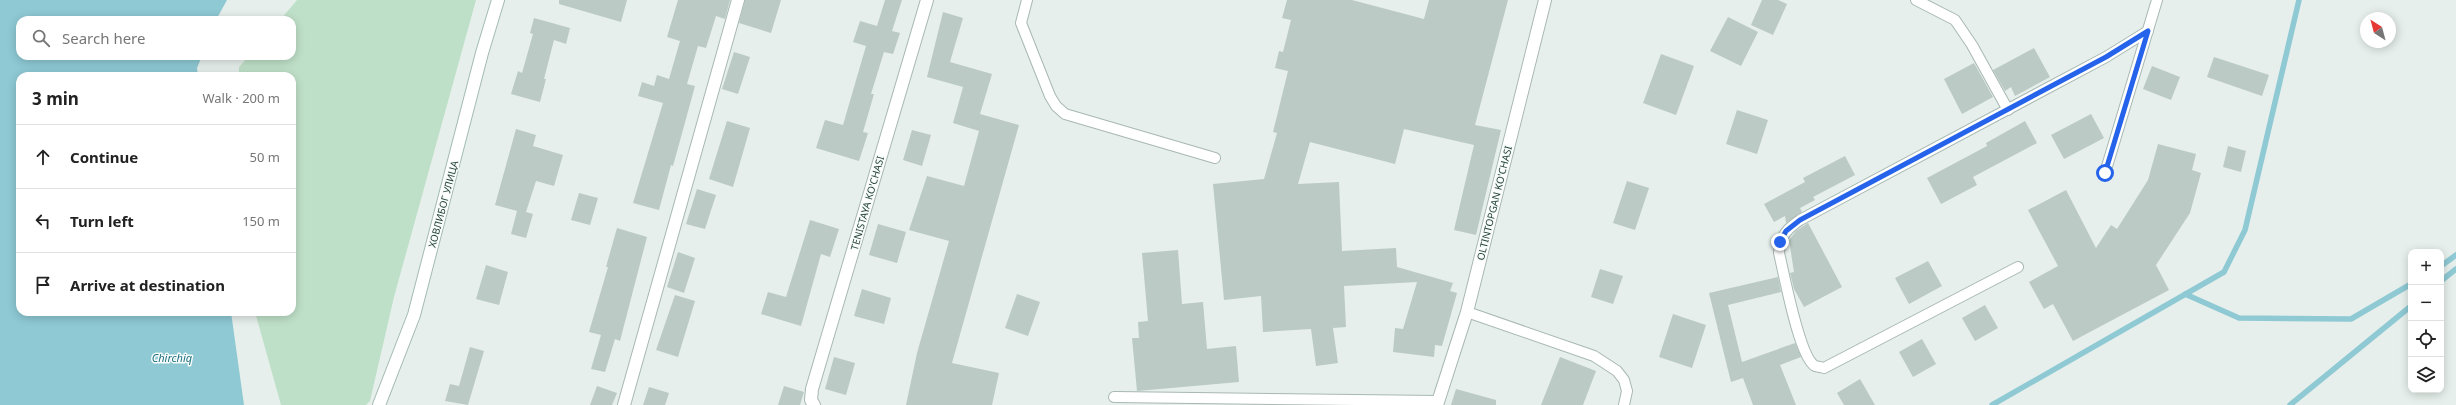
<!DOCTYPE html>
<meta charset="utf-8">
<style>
body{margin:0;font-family:"Noto Sans",sans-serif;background:#f2f2f2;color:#222}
.controls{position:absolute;right:12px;bottom:12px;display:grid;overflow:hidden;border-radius:8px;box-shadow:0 2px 10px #0003}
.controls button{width:36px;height:36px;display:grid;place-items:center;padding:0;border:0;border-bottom:1px solid #e0e0e0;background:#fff;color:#222;font:20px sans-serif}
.compass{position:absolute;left:2360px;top:12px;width:36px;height:36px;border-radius:50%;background:#fff;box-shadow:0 2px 10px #0003;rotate:324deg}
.stop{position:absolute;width:12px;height:12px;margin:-9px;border:3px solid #2563eb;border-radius:50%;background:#fff}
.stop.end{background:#2563eb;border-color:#fff;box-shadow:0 1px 4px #0008}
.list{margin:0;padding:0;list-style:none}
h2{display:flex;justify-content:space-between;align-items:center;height:52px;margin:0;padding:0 16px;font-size:17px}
h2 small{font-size:13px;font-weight:400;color:#767676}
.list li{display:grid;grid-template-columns:26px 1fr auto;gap:12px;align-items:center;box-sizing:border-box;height:64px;padding:0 16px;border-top:1px solid #e0e0e0}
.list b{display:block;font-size:15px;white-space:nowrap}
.list em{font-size:13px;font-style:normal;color:#767676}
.icon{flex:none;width:22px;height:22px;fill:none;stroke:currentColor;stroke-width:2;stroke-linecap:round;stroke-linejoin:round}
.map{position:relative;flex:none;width:2456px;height:405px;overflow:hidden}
.search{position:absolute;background:#fff;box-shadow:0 2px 10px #0003;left:16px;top:16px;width:280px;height:44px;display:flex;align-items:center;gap:10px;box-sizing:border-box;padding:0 14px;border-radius:12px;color:#767676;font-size:15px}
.panel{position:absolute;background:#fff;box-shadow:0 2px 10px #0003;left:16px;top:72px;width:280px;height:244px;border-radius:12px}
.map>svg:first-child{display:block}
</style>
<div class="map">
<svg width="2456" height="405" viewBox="0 0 2456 405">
<rect width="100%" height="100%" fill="#e6efeb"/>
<!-- green -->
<path fill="#bfe0c8" d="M297,0H476L394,297L370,401L366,405H281L255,312H292V76H239V67L249,56H292V20H280Z"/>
<!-- water -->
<path fill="#8ec9d4" d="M0,0H227L216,20H20V56H202L197,68L198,76H20V312H231L244,405H0Z"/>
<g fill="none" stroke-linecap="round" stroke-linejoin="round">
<!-- stream -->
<g stroke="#8ec9d4" stroke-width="5.5">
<path d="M2441,266L2456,255"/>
<path d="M2441,281L2456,269"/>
<path d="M2185,294L2239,318L2351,319L2411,284"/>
<path d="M1992,405L2224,272L2245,230L2299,0"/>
<path d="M2290,405L2411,306"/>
</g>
</g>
<!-- building -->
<g fill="#bbcac4">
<path d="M559,0H627L621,22L559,4Z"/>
<path d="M678,0H730L725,19L716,16L706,48L698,46L687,84L695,86L673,166L671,165L659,210L633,203L663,103L638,96L642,82L654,86L657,75L669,79L680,41L667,37Z"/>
<path d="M745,0H781L771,33L739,23Z"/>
<path d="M885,0H902L892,31L900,33L893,54L884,52L871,94H874L863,132L868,133L859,161L816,148L825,120L843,125L866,46L853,42L860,21L877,26Z"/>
<path d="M1287,0H1352L1424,19L1429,0H1508L1475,125L1501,130L1476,235L1454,230L1474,145L1404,129L1395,164L1310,142L1298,184L1339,182L1342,251L1396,248L1397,267L1453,283L1450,291L1457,293L1442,346L1435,345L1434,357L1393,352L1395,328L1403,329L1417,282L1344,286L1346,327L1333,328L1338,363L1316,366L1311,329L1263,332L1261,296L1224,300L1213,184L1264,179L1277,133L1273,132L1288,71L1275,68L1279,51L1283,52L1291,20L1282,18Z"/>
<path d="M1762,0H1778L1787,4L1773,35L1751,25Z"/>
<path d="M943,12L963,18L950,62L992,74L980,114L1019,125L952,363L999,373L992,405H906L917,353L949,241L909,230L927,176L964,186L979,131L953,123L963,87L927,77Z"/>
<path d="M1728,17L1758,32L1741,66L1710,51Z"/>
<path d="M534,18L570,28L566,44L554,40L544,79H546L540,102L511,94L518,71L522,73L533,34L530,33Z"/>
<path d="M2034,48L2050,77L2015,96L2011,87L2005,91L1993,70Z"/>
<path d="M734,52L750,57L738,94L722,89Z"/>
<path d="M1661,54L1694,66L1676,115L1643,103Z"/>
<path d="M2214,57L2269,75L2262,96L2207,77Z"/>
<path d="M1974,63L1993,97L1962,114L1944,79Z"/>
<path d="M2152,66L2180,77L2171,100L2143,89Z"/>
<path d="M1737,110L1768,120L1757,154L1726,144Z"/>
<path d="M2091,114L2104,138L2064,159L2051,135Z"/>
<path d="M727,121L750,128L733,187L709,179Z"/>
<path d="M2025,121L2037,143L1973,177L1977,185L1941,204L1927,178L1987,146L1986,143Z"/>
<path d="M516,129L536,135L533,146L563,155L554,186L536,181L526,212L533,214L526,238L511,234L517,211L495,205Z"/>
<path d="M912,130L931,135L922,166L903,160Z"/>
<path d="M2158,144L2196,154L2192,170L2201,173L2190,213L2156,265L2169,290L2073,341L2053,304L2044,309L2029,282L2058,266L2028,210L2066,190L2096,248L2111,225L2117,229L2148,180Z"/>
<path d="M2228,146L2246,151L2241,172L2223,167Z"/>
<path d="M1845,156L1855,175L1813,197L1815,200L1800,208L1802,212L1786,223L1785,216L1774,222L1764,204L1805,182L1803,178Z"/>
<path d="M1627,181L1649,188L1635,230L1613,223Z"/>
<path d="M697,189L716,195L705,229L686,224Z"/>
<path d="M579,193L598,198L590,225L571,220Z"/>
<path d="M810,220L839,229L830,257L821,254L801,326L761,314L768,292L786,297Z"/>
<path d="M1808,223L1842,287L1804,307L1794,289L1790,273L1794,272L1789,240L1796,231Z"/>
<path d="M878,224L906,232L897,263L869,255Z"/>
<path d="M617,228L647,237L620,341L615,339L605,372L591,369L601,335L589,332L608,267H606Z"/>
<path d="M1178,250L1182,304L1203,302L1207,349L1236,346L1239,382L1137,391L1132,338H1139L1138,322L1148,321L1142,253Z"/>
<path d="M678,252L695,258L684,293L667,287Z"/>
<path d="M1928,261L1942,286L1909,304L1895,278Z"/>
<path d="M486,265L508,272L499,305L476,299Z"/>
<path d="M1600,269L1623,276L1613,304L1591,297Z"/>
<path d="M1778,277L1781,292L1728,305L1742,362L1795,343L1801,357L1780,365L1796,405H1753L1743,378L1731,382L1709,293Z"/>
<path d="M862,289L891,298L884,324L854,316Z"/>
<path d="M1017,294L1040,302L1028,336L1005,328Z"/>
<path d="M675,295L695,301L678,357L656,350Z"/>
<path d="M1985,305L1998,328L1975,341L1962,318Z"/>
<path d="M1673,314L1706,325L1692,368L1659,357Z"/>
<path d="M1922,339L1936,364L1913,377L1899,352Z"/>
<path d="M470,347L484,351L468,405L445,401L450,384L459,386Z"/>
<path d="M834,357L855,363L846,395L825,389Z"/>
<path d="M1560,357L1596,371L1583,405H1541Z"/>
<path d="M1860,379L1875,405H1844L1837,393Z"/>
<path d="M597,386L617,393L612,405H590Z"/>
<path d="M784,386L804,392L800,405H778Z"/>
<path d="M649,387L669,393L665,405H643Z"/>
<path d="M1456,389L1496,400V405H1451Z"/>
</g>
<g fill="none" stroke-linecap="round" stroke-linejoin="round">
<!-- lane casing -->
<g stroke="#a8b8b2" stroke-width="12">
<g id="lane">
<path d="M1027,0L1021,23L1050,96L1056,106L1065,114L1215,158"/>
<path d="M1916,0L1955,20L1972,45L2008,110"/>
<path d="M2105,173L2157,0"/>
<path d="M2018,267L1824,368C1822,367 1818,367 1815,366C1799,357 1784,273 1779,253C1780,236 1787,229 1800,220L2106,57L2148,31"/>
<path d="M1467,312L1594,356L1617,371L1624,380L1627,391L1624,405"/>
<path d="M1114,397L1438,401"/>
</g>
</g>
<!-- street casing -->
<g stroke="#a8b8b2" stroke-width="14">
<g id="street">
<path d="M624,405L738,0"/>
<path d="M814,405L811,400L812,389L927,0"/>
<path d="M1437,405L1467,312L1545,0"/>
</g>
</g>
<!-- secondary casing -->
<g stroke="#a4bbb3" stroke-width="14">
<path id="secondary" d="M379,405L414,315L482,53L498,0"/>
</g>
<!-- lane -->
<use href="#lane" stroke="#fff" stroke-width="10"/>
<!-- street -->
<use href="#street" stroke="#fff" stroke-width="12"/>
<!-- secondary -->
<use href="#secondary" stroke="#fff" stroke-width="12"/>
</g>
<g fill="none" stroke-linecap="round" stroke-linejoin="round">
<!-- route -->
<path stroke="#2563eb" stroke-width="5" d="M1780,242L1786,231L1800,220L2106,57L2148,31L2105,173"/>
</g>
<g text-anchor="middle" stroke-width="3" stroke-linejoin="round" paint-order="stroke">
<!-- street labels -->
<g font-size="10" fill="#24423a" stroke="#f7fbf9">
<text transform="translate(867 203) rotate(-74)" y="4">TENISTAYA KO'CHASI</text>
<text transform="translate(1494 203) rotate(-76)" y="4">OLTINTOPGAN KO'CHASI</text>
<text transform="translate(443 204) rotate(-75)" y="4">ХОВЛИБОГ УЛИЦА</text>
</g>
<!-- water labels -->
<g font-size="11" font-style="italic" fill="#1c6f80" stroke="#f7fbf9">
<text x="172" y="362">Chirchiq</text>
</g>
</g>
</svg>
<div class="controls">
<button>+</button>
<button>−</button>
<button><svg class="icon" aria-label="locate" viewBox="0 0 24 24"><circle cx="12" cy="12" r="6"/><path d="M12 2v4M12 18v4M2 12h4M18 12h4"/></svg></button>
<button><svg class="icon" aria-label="layers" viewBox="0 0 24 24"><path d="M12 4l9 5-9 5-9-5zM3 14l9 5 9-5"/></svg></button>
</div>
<svg class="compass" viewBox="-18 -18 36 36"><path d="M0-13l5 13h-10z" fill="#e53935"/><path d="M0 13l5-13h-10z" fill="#767676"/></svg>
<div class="stop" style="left:2105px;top:173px"></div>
<div class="stop end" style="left:1780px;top:242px"></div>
<div class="search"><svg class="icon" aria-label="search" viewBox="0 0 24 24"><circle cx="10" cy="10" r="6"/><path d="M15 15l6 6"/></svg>Search here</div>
<section class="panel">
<h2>3 min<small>Walk · 200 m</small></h2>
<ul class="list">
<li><svg class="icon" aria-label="ahead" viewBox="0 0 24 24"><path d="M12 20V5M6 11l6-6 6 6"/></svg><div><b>Continue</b></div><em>50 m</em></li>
<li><svg class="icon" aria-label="left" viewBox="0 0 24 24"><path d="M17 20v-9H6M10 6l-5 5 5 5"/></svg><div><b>Turn left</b></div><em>150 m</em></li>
<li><svg class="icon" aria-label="arrive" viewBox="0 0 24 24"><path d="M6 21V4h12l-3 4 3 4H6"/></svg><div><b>Arrive at destination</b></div></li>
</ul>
</section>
</div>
